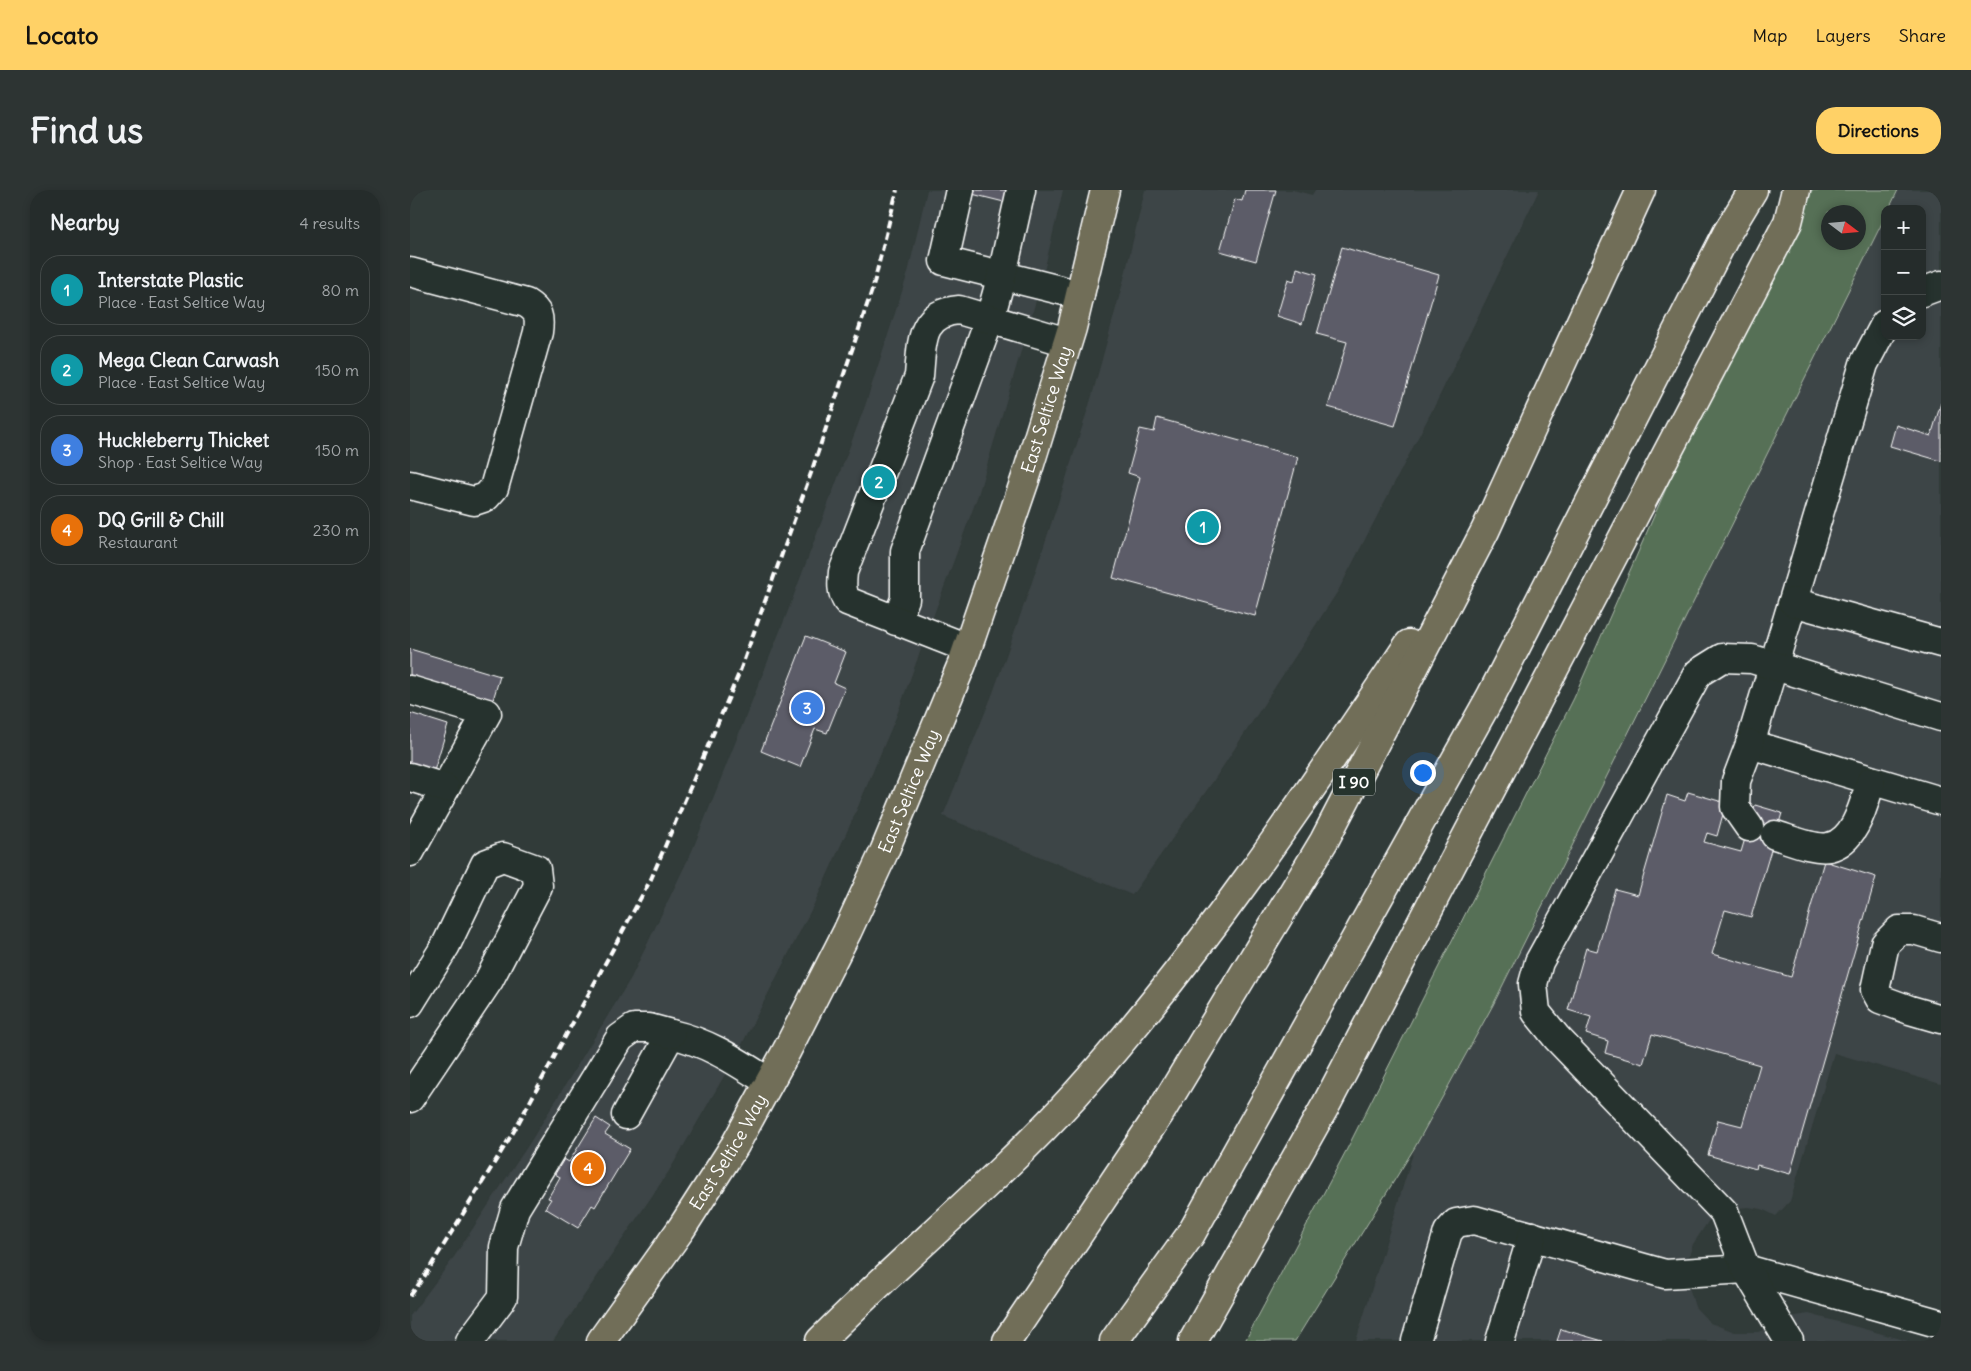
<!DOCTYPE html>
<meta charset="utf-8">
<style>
body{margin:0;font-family:Delius,sans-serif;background:#2d3433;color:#f1f3f6}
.controls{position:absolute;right:15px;top:15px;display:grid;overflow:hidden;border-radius:10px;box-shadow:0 2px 8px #0003}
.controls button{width:45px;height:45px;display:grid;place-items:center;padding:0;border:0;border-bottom:1px solid #424847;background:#252c2b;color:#f1f3f6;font:25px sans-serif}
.compass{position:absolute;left:1411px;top:15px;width:45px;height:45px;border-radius:50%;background:#252c2b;box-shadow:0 2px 8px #0003;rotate:106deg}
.you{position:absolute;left:1012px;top:582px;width:18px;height:18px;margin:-12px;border:4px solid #fff;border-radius:50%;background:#1a73e8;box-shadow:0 0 0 8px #1a73e833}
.badge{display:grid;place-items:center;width:32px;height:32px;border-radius:50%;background:#ffd166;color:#fff;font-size:16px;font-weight:700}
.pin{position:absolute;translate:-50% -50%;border:2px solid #fff;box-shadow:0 1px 5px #0006}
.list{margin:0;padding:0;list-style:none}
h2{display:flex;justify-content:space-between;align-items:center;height:65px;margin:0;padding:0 20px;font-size:21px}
h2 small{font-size:16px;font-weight:400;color:#a3a7a9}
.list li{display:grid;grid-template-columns:32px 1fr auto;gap:15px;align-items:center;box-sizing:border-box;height:70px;margin:0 10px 10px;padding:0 10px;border:1px solid #424847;border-radius:20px}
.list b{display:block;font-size:19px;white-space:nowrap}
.list p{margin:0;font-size:16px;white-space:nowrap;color:#a3a7a9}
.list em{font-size:16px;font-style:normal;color:#a3a7a9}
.icon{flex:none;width:28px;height:28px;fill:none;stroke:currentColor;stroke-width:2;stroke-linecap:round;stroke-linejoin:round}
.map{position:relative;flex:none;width:1531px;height:1151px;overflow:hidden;border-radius:20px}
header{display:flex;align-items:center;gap:30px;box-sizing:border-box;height:70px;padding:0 25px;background:#ffd166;color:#111}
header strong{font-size:24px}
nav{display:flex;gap:28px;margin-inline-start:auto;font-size:18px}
.intro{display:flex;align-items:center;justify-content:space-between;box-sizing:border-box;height:120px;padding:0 30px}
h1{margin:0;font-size:35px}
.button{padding:12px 22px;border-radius:20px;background:#ffd166;color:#111;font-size:18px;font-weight:700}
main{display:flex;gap:30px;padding:0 30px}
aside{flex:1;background:#252c2b;border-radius:20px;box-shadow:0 2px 8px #0003}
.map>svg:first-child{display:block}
</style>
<header>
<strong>Locato</strong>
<nav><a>Map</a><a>Layers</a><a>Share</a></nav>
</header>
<div class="intro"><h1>Find us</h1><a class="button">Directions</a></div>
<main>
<aside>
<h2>Nearby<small>4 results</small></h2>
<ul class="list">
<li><span class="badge" style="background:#0f9aa8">1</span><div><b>Interstate Plastic</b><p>Place · East Seltice Way</p></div><em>80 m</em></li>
<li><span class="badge" style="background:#0f9aa8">2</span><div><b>Mega Clean Carwash</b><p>Place · East Seltice Way</p></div><em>150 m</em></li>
<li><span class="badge" style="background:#3f7fe0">3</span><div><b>Huckleberry Thicket</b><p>Shop · East Seltice Way</p></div><em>150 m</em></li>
<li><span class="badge" style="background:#e8710a">4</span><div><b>DQ Grill &amp; Chill</b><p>Restaurant</p></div><em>230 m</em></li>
</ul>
</aside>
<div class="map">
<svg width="1531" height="1151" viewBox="0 0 1531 1151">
<rect width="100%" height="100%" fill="#313b39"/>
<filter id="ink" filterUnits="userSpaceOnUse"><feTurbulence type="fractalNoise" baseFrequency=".02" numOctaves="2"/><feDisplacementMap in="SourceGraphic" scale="10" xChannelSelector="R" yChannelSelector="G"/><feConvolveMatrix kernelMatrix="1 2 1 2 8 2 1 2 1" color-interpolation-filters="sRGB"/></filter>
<g filter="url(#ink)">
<!-- built -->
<g fill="#3e4547">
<path d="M517,0H653L631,94L568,305L486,527L444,626L404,714L328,862L259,981L143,1151H0V1126L42,1070L121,951L221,788L282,661L378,421L455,216L498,83Z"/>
<path d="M735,0H883L902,5L905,0H1129L1027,211L928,401L804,590L722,705L533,626L583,503L622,392L654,295L682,206L714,89Z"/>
<path d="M1488,0H1531V894L1424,863L1380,1011L1366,1026L1352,1019L1338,1017L1329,1018L1299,1030L1283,1054L1277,1072L1278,1094L1285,1117L1300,1133L1325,1142H1348L1386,1126L1399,1124L1498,1151H946L1005,957L1083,815L1475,27V146H1512V19H1479Z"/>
</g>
<!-- green -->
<path fill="#577056" stroke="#abb8aa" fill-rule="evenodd" d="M1392,0H1488L1479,19H1475V27L1083,815L1005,957L885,1151H835L937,959L1164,508L1262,285L1344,112ZM1418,22H1448V52H1418Z"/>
<!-- building -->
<g fill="#5c5b67" stroke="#fff">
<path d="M546,0H623L618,18Z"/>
<path d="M835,0H866L846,71L810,61L825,9L832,11Z"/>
<path d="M932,57L1029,85L985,236L918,217L937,152L907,144Z"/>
<path d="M887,78L907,84L892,134L867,126L878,89L884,91Z"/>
<path d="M1531,213V271L1480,256L1486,235L1521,246Z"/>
<path d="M747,228L888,267L845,426L703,388L730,287L718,283L730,239L744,242Z"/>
<path d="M396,446L436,462L424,493L435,498L417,543L405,539L390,577L351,561Z"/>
<path d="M0,459L90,486L83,510L0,485Z"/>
<path d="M0,523L38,535L24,581L0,573Z"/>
<path d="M1278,602L1316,613L1307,646L1297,643L1294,652L1331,662L1345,615L1372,623L1341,727L1315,720L1302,764L1381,787L1414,671L1466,687L1380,984L1347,975L1346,979L1298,965L1308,930L1332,936L1350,875L1242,844L1233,874L1195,863L1198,851L1176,844L1181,827L1158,820L1176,758L1187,761L1205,699L1228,705L1257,605L1275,611Z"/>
<path d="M186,928L200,937L195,944L220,959L185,1017L182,1015L168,1038L135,1018L141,1009L138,1008L150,987L145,984L154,969L159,972Z"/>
<path d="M1151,1139L1193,1151H1147Z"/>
</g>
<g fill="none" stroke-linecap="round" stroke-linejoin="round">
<!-- minor casing -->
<g stroke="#fff" stroke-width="31">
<g id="minor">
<path d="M550,0L534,71L670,105"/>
<path d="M0,82L116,113C129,121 130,127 128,142L84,298L76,307L64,311L0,295"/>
<path d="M1512,102L1531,95"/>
<path d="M1475,134L1454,174L1340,554L1531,611"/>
<path d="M1383,412L1531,453"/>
<path d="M486,431L495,409V361L580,128L592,85L611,0"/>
<path d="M557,458L437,411C431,401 432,393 433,382L509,186C512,154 509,123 549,120L657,152"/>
<path d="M0,500L77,523L0,662"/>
<path d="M0,587L35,598"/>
<path d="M1339,637L1325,617L1326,591L1340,554"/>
<path d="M1365,645C1379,649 1405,660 1419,657C1446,651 1454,613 1461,591"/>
<path d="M1531,748L1504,740H1489L1475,754L1465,800L1470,809L1500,820L1531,829"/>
<path d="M0,813L36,755L75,674L93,667L126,679L128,696L79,790L0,908"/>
<path d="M216,925L261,844C300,853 327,872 359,892"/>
<path d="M60,1151L93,1107L94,1057L105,1019L210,848L224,838H239L261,844"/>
<path d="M1006,1151L1038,1042L1046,1033L1064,1030L1255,1084L1336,1079L1531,1134"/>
<path d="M1090,1151L1122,1046"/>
<path d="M1379,1151L1336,1079L1314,1022L1147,848L1126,822L1123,794L1129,772L1288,483L1312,468L1342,469L1531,527"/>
</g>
</g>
<!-- major casing -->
<g stroke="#fff" stroke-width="31">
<g id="major">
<path id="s1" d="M191,1151L271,1039L325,955L377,860L437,742L474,662L552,474L615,290L662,138L695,0"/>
</g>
</g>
<!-- highway casing -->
<g stroke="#fff" stroke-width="31">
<g id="highway">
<path d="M410,1151C493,1067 585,993 665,905C790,766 895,609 999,454"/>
<path d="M597,1151L750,923L914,651L1075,341L1231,0"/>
<path d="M704,1151L781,1044L1081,506L1317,43L1343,0"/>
<path d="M783,1151L917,913L1378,32L1386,0"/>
</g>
</g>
<!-- minor -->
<use href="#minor" stroke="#26332d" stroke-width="28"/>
<!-- major -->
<use href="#major" stroke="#716e59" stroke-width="28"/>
<!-- highway -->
<use href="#highway" stroke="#716e59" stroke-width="28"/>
<!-- rail -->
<path stroke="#fff" stroke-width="4" stroke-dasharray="8 4" stroke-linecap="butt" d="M0,1106L14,1087L104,941L241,689L330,481L401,283L463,97L487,0"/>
</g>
</g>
<g text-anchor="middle" stroke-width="5" stroke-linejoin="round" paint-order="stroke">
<!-- shield labels -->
<rect fill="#26332d" stroke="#bec2c0" stroke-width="1" x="923" y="578.5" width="42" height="27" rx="4"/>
<g font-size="16" font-weight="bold" fill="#fff">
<text x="944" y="598">I 90</text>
</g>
<!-- street labels -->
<g font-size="18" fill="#fff" stroke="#26332d">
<text dy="6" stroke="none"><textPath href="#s1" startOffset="1038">East Seltice Way</textPath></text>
<text dy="6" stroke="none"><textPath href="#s1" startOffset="632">East Seltice Way</textPath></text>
<text dy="6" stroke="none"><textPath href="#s1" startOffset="228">East Seltice Way</textPath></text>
</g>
</g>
</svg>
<div class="controls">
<button>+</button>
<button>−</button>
<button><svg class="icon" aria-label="layers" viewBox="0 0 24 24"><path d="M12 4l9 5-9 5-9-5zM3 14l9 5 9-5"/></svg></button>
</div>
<svg class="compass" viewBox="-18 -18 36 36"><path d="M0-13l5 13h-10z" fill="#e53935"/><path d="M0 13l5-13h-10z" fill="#a3a7a9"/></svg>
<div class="you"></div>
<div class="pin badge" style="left:793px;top:337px;background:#0f9aa8">1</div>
<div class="pin badge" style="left:469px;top:292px;background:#0f9aa8">2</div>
<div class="pin badge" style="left:397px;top:518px;background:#3f7fe0">3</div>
<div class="pin badge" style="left:178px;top:978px;background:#e8710a">4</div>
</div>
</main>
